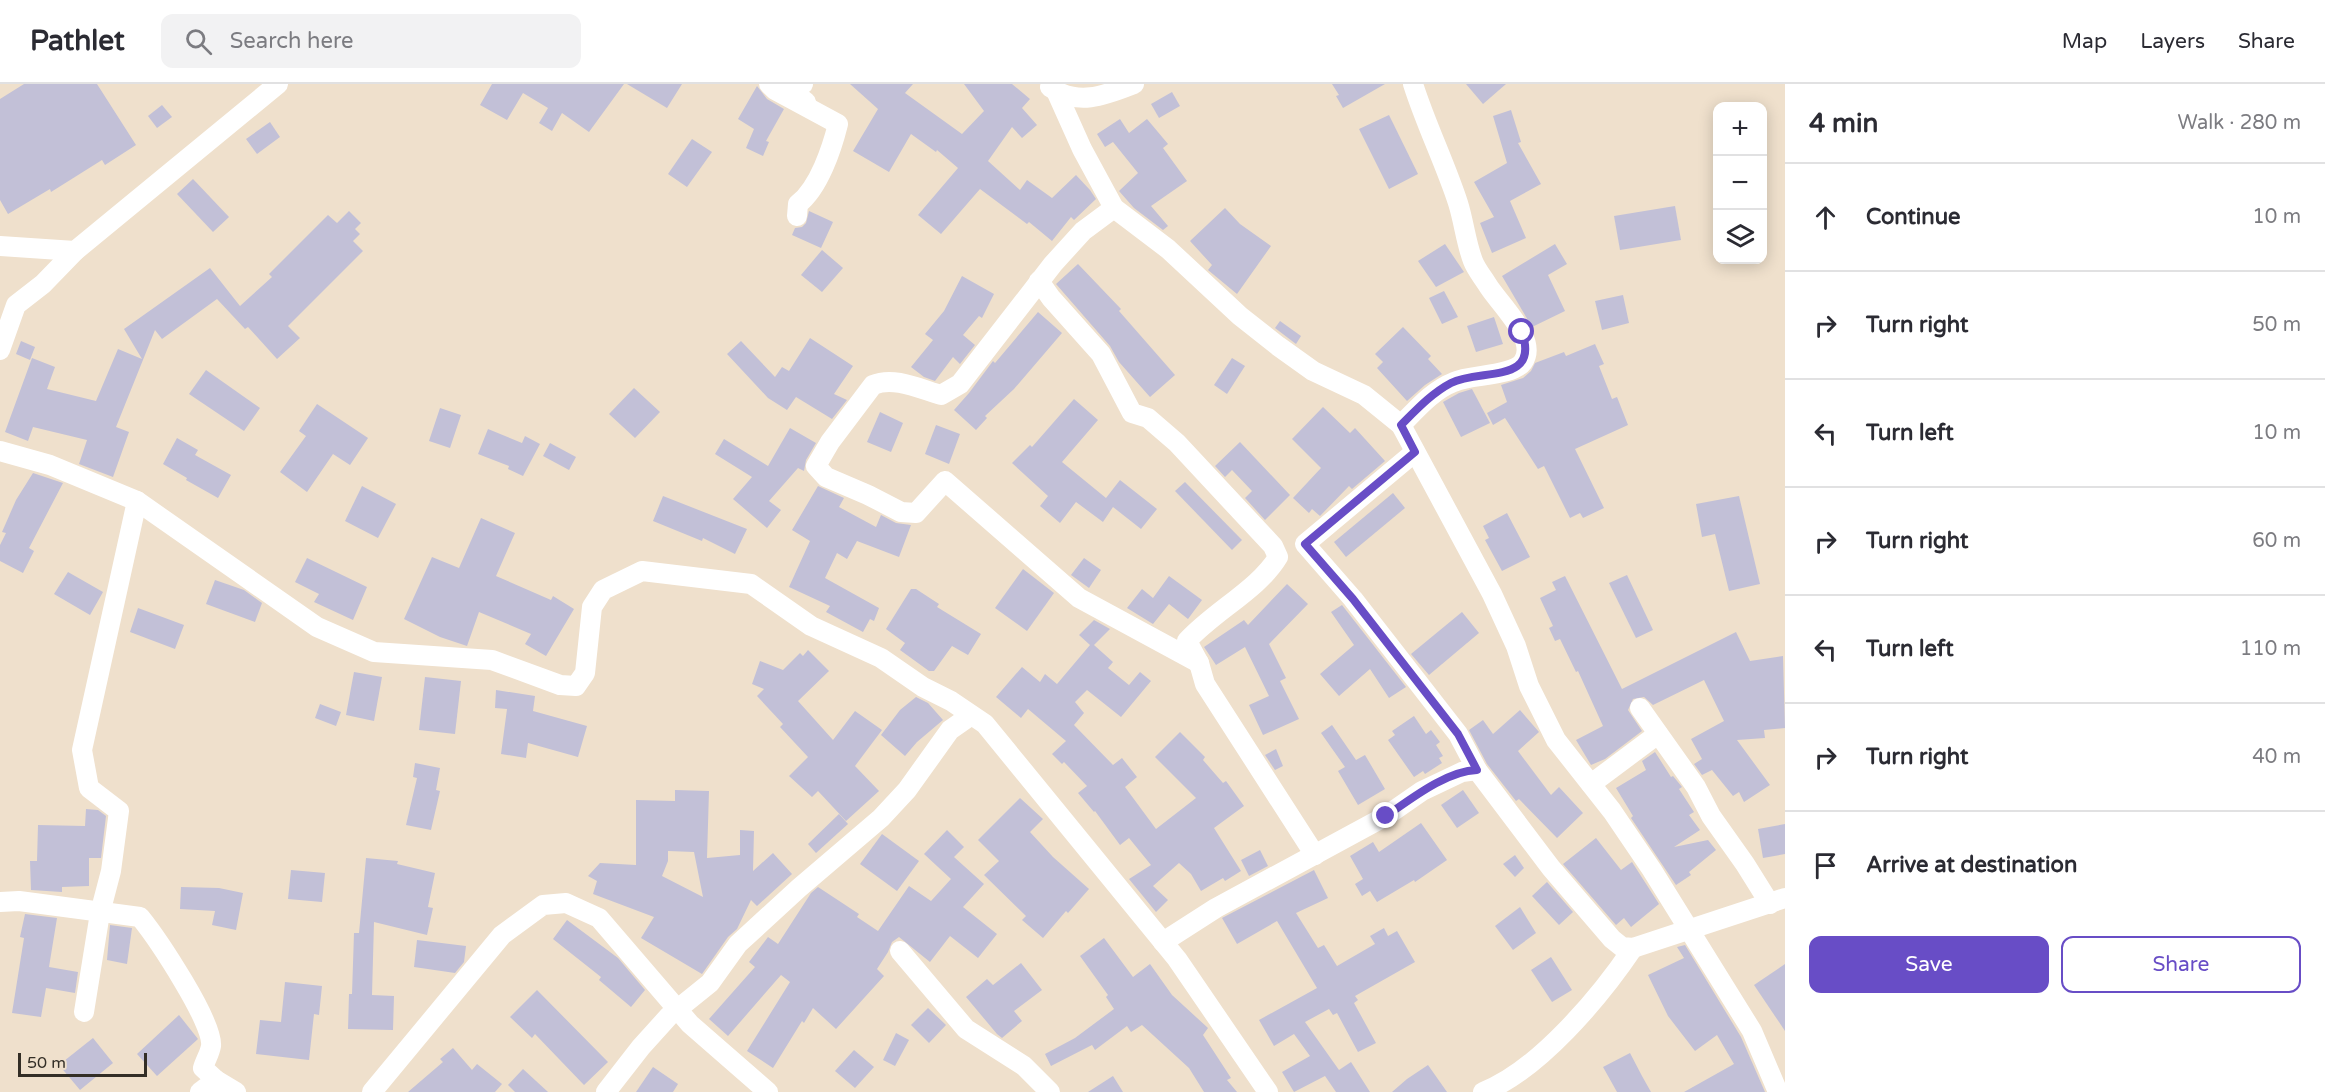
<!DOCTYPE html>
<meta charset="utf-8">
<style>
body{margin:0;font-family:"Varela Round",sans-serif;background:#f2f2f3;color:#2b2b33}
.controls{position:absolute;right:18px;top:18px;display:grid;overflow:hidden;border-radius:12px;box-shadow:0 3px 15px #0003}
.controls button{width:54px;height:54px;display:grid;place-items:center;padding:0;border:0;border-bottom:2px solid #e1e1e2;background:#fff;color:#2b2b33;font:30px sans-serif}
.scale{position:absolute;left:18px;bottom:15px;width:129px;box-sizing:border-box;padding-left:6px;border:3px solid #332e26;border-top:0;font-size:16px;line-height:21px;white-space:nowrap;color:#332e26;-webkit-text-stroke:4px #efe0cc;paint-order:stroke}
.stop{position:absolute;width:18px;height:18px;margin:-14px;border:4px solid #684dc6;border-radius:50%;background:#fff}
.stop.end{background:#684dc6;border-color:#fff;box-shadow:0 2px 6px #0008}
.list{margin:0;padding:0;list-style:none}
h2{display:flex;justify-content:space-between;align-items:center;height:78px;margin:0;padding:0 24px;font-size:26px}
h2 small{font-size:20px;font-weight:400;color:#7c7c81}
.list li{display:grid;grid-template-columns:39px 1fr auto;gap:18px;align-items:center;box-sizing:border-box;height:108px;padding:0 24px;border-top:2px solid #e1e1e2}
.list b{display:block;font-size:22px;white-space:nowrap}
.list em{font-size:20px;font-style:normal;color:#7c7c81}
.actions{display:flex;gap:12px;padding:18px 24px}
.actions a{flex:1;padding:14px 0;border:2px solid #684dc6;border-radius:12px;text-align:center;font-size:21px;color:#684dc6}
.actions .main{background:#684dc6;color:#fff}
.icon{flex:none;width:33px;height:33px;fill:none;stroke:currentColor;stroke-width:2;stroke-linecap:round;stroke-linejoin:round}
.map{position:relative;flex:none;width:1785px;height:1008px;overflow:hidden}
header{display:flex;align-items:center;gap:36px;box-sizing:border-box;height:84px;padding:0 30px;background:#fff;border-bottom:2px solid #e1e1e2}
header strong{font-size:28px}
nav{display:flex;gap:33px;margin-inline-start:auto;font-size:21px}
.search{width:420px;height:54px;background:#f2f2f3;display:flex;align-items:center;gap:15px;box-sizing:border-box;padding:0 21px;border-radius:12px;color:#7c7c81;font-size:22px}
main{display:flex}
aside{flex:1;background:#fff}
.map>svg:first-child{display:block}
</style>
<header>
<strong>Pathlet</strong>
<div class="search"><svg class="icon" aria-label="search" viewBox="0 0 24 24"><circle cx="10" cy="10" r="6"/><path d="M15 15l6 6"/></svg>Search here</div>
<nav><a>Map</a><a>Layers</a><a>Share</a></nav>
</header>
<main>
<div class="map">
<svg width="1785" height="1008" viewBox="0 0 1785 1008">
<rect width="100%" height="100%" fill="#efe0cc"/>
<!-- building -->
<g fill="#c2c0d7" fill-rule="evenodd">
<path d="M24,0H97L136,61L105,81L102,76L51,108L50,105L8,130L0,116V15Z"/>
<path d="M492,0H624L589,48L562,29L552,47L539,39L548,24L523,9L507,36L480,21Z"/>
<path d="M627,0H682L667,24Z"/>
<path d="M850,0H913L905,9L962,50L984,27L964,0H1012L1030,15L1022,24L1037,41L1022,54L1012,43L988,77L1020,106L1027,96L1052,114L1076,91L1090,106L1096,115L1074,136L1071,133L1052,157L1029,138L1027,140L980,105L941,150L918,131L958,84L937,66L936,68L911,50L889,88L853,67L878,25Z"/>
<path d="M1332,0H1385L1343,24L1336,12L1339,11Z"/>
<path d="M1466,0H1506L1483,20Z"/>
<path d="M757,2L767,15L784,25L766,57L769,58L763,72L746,64L754,45L738,35Z"/>
<path d="M1172,8L1180,22L1159,34L1151,20Z"/>
<path d="M162,21L172,33L157,44L148,32Z"/>
<path d="M1511,26L1521,58L1518,59L1541,100L1510,117L1526,154L1492,169L1480,139L1494,133L1474,98L1507,79L1493,32Z"/>
<path d="M1389,31L1418,90L1389,105L1359,45Z"/>
<path d="M1120,35L1129,49L1147,35L1168,60L1163,64L1187,97L1151,122L1168,142L1163,146L1134,124L1119,107L1138,89L1113,58L1105,63L1097,50Z"/>
<path d="M270,38L280,53L257,70L246,55Z"/>
<path d="M692,55L712,68L687,103L668,90Z"/>
<path d="M193,95L229,133L213,148L177,110Z"/>
<path d="M1675,122L1681,156L1620,166L1614,132Z"/>
<path d="M1225,124L1240,140L1271,162L1237,210L1208,186L1212,181L1190,157Z"/>
<path d="M349,127L361,139L355,145L360,150L353,157L363,167L288,242L300,254L277,275L248,243L245,245L217,215L162,255L155,246L116,343L129,348L113,393L79,380L87,356L33,343L28,357L5,348L32,274L55,283L47,305L96,317L118,265L142,275L124,245L210,184L240,222L272,193L269,190L328,131L337,139Z"/>
<path d="M809,127L833,138L821,164L792,151L795,144L802,143L806,139Z"/>
<path d="M1445,160L1464,188L1436,203L1418,177Z"/>
<path d="M1555,160L1567,180L1548,191L1565,227L1532,243L1502,192Z"/>
<path d="M822,166L843,184L822,208L801,191Z"/>
<path d="M1078,180L1121,225L1119,227L1175,291L1150,313L1119,278L1110,262L1056,200Z"/>
<path d="M962,192L994,210L982,234L979,232L963,251L975,261L960,280L953,273L935,297L924,293L911,283L933,256L925,250L944,227Z"/>
<path d="M1444,207L1458,233L1442,240L1429,214Z"/>
<path d="M1623,211L1629,239L1602,246L1595,217Z"/>
<path d="M1038,228L1062,249L1014,305L985,332L987,334L976,346L954,326L969,309L993,277L995,279Z"/>
<path d="M1494,233L1503,260L1476,268L1467,242Z"/>
<path d="M1280,237L1301,252L1296,260L1275,244Z"/>
<path d="M1403,243L1431,272L1428,275L1442,290L1425,301L1407,317L1377,284L1383,278L1375,270Z"/>
<path d="M810,254L853,282L834,310L847,316L832,335L796,313L787,326L768,314L727,270L741,257L775,293L782,283L789,287Z"/>
<path d="M21,257L35,263L30,276L16,270Z"/>
<path d="M1595,260L1604,280L1599,282L1612,315L1617,313L1628,341L1575,365L1604,424L1583,434L1580,429L1570,434L1544,382L1538,385L1505,334L1493,341L1487,329L1507,318L1501,301L1523,294L1531,287L1535,279L1564,268L1566,272Z"/>
<path d="M1232,274L1245,282L1227,310L1214,301Z"/>
<path d="M206,286L260,324L244,347L189,310Z"/>
<path d="M634,304L660,328L635,354L609,330Z"/>
<path d="M1472,305L1490,339L1461,353L1443,318L1459,309Z"/>
<path d="M1074,315L1098,336L1062,378L1106,414L1120,396L1157,425L1141,445L1113,423L1103,438L1076,418L1060,439L1040,422L1048,412L1012,379L1030,361L1032,363Z"/>
<path d="M317,320L368,354L350,381L333,370L307,408L280,388L306,352L299,347Z"/>
<path d="M1323,323L1350,349L1355,344L1385,377L1352,405L1349,402L1320,432L1312,425L1309,429L1293,414L1321,384L1292,355Z"/>
<path d="M440,324L461,331L450,364L429,357Z"/>
<path d="M880,328L903,339L891,368L867,358Z"/>
<path d="M936,341L960,350L949,380L925,370Z"/>
<path d="M790,344L816,359L806,376L804,387L798,384L769,417L781,426L767,444L733,415L752,393L715,370L724,355L768,382Z"/>
<path d="M488,345L522,359L525,352L540,360L523,392L508,385L509,382L478,370Z"/>
<path d="M177,354L198,366L195,371L231,391L218,414L186,396L187,394L163,380Z"/>
<path d="M1240,358L1290,411L1265,436L1245,414L1252,407L1232,386L1225,393L1215,382Z"/>
<path d="M550,359L576,373L569,386L543,372Z"/>
<path d="M33,389L63,399L29,464L34,467L23,489L0,477V461L6,449L2,448L16,416Z"/>
<path d="M1185,398L1242,456L1232,466L1175,407Z"/>
<path d="M362,402L396,420L378,454L345,437Z"/>
<path d="M818,402L844,414L839,423L876,443L881,431L896,439L911,441L899,473L857,457L847,475L837,469L825,494L879,524L874,537L870,535L863,548L826,528L830,522L789,503L810,457L792,446Z"/>
<path d="M1393,409L1405,424L1346,473L1334,458Z"/>
<path d="M663,412L747,445L735,470L703,454L702,457L653,437Z"/>
<path d="M1739,412L1760,500L1729,507L1715,450L1702,453L1696,420Z"/>
<path d="M1507,429L1530,473L1502,487L1485,456L1489,454L1483,442Z"/>
<path d="M481,434L515,449L496,492L551,516L553,512L574,525L546,572L525,560L531,550L479,528L467,562L440,553L404,535L432,473L459,484Z"/>
<path d="M307,474L367,503L353,536L314,518L319,510L295,498Z"/>
<path d="M1084,474L1101,486L1089,504L1071,491Z"/>
<path d="M1023,485L1054,509L1027,547L995,524Z"/>
<path d="M68,488L103,508L90,531L54,510Z"/>
<path d="M1627,491L1653,546L1636,554L1609,499Z"/>
<path d="M1169,492L1202,516L1188,535L1169,520L1153,540L1127,524L1142,505L1153,514Z"/>
<path d="M1565,492L1622,605L1736,548L1750,577L1783,572L1785,644L1764,646L1765,654L1737,656L1770,701L1744,718L1739,708L1733,712L1712,686L1702,691L1694,680L1702,675L1691,655L1724,637L1704,596L1653,621L1644,613L1633,615L1628,626L1642,647L1605,675L1591,681L1576,656L1603,642L1578,587L1576,588L1560,555L1555,557L1549,544L1553,542L1540,514L1556,506L1552,498Z"/>
<path d="M215,496L244,506L262,519L255,538L206,520Z"/>
<path d="M1287,500L1308,520L1269,560L1286,594L1280,597L1299,635L1263,651L1249,621L1269,612L1245,563L1216,581L1204,563L1244,536L1248,541Z"/>
<path d="M911,505H916L939,520L937,523L981,550L968,571L952,562L934,587H929L900,566L905,559L886,545Z"/>
<path d="M1342,521L1406,603L1389,614L1370,585L1339,612L1320,590L1354,561L1331,528Z"/>
<path d="M138,524L184,541L175,565L130,548Z"/>
<path d="M1462,528L1479,549L1429,591L1411,570Z"/>
<path d="M1094,536L1110,545L1094,561L1113,578L1108,584L1129,601L1140,588L1151,597L1121,633L1087,606L1075,618L1084,629L1074,641L1113,681L1122,674L1137,693L1125,703L1156,745L1196,714L1155,673L1180,648L1205,673L1203,676L1223,699L1226,697L1244,722L1214,744L1241,787L1225,797L1223,794L1201,807L1191,790L1179,779L1153,802L1168,816L1156,828L1129,795L1151,781L1129,754L1120,761L1095,727L1094,728L1078,709L1087,702L1064,678L1062,680L1052,670L1066,657L1028,625L1021,634L996,613L1022,583L1040,598L1045,590L1057,600L1090,561L1079,551Z"/>
<path d="M808,566L829,587L798,617L833,656L855,627L882,646L855,682L879,707L846,737L818,707L812,713L789,692L808,673L780,643L783,640L757,612L764,605L752,600L760,577L783,586L800,569L803,572Z"/>
<path d="M354,588L382,593L374,637L346,631Z"/>
<path d="M425,593L461,597L455,650L419,646Z"/>
<path d="M496,606L535,612L533,627L587,642L578,673L528,659L526,674L501,670L507,625L495,624Z"/>
<path d="M916,613L928,619L943,636L917,658L905,672L881,651L900,626Z"/>
<path d="M320,620L341,628L336,642L315,634Z"/>
<path d="M1520,626L1539,648L1518,667L1551,711L1559,703L1583,729L1557,754L1519,715L1516,717L1487,680L1469,646L1483,636L1493,650Z"/>
<path d="M1414,632L1426,650L1431,646L1440,658L1436,661L1443,672L1439,674L1442,679L1425,690L1423,687L1414,693L1388,656L1395,651L1392,647Z"/>
<path d="M1332,641L1356,676L1365,671L1385,705L1358,721L1338,687L1345,683L1321,649Z"/>
<path d="M1276,665L1283,682L1275,686L1265,671Z"/>
<path d="M1655,668L1671,693L1673,692L1682,703L1679,705L1694,728L1689,731L1700,746L1674,763L1708,756L1716,766L1689,788L1691,791L1676,801L1631,734L1633,732L1616,704L1646,686L1642,677Z"/>
<path d="M415,679L440,684L436,706L440,707L431,746L406,741L417,694L413,693Z"/>
<path d="M675,706L709,707L707,774L740,771V746L754,747L753,787L773,769L792,790L757,822L751,816L737,845L728,853L702,890L641,854L654,833L593,810L597,797L588,792L600,779L636,781V716L675,717ZM668,767L694,768L703,813L662,792L668,777Z"/>
<path d="M1463,706L1479,729L1457,744L1441,721Z"/>
<path d="M1020,714L1043,735L1030,748L1053,773L1089,805L1068,829L1066,827L1043,854L1022,836L1026,832L984,791L999,777L978,756Z"/>
<path d="M86,725L98,726L106,732L101,774H89V802L62,803V808L31,806L30,777H37L38,741L85,742Z"/>
<path d="M839,730L848,740L816,769L808,760Z"/>
<path d="M1421,739L1447,776L1415,798L1414,796L1377,818L1370,807L1362,812L1355,800L1363,795L1350,772L1373,758L1379,768Z"/>
<path d="M1785,740V770L1763,774L1758,745Z"/>
<path d="M947,746L964,763L954,773L984,800L963,823L997,850L978,874L950,852L930,878L899,853L892,858L888,868L877,885L884,892L836,945L813,924L804,939L802,937L773,984L747,967L790,898L781,891L728,952L709,935L755,883L749,878L768,853L778,860L811,809L818,803L859,830L857,833L878,847L909,802L931,817L951,795L924,770Z"/>
<path d="M882,750L919,777L897,807L860,780Z"/>
<path d="M1596,754L1621,786L1632,778L1659,820L1631,843L1624,834L1616,841L1563,780Z"/>
<path d="M1260,766L1268,782L1249,792L1241,776Z"/>
<path d="M1515,771L1524,784L1515,793L1503,780Z"/>
<path d="M366,774L398,777L397,780L435,789L428,823L433,824L427,851L374,838L372,911L394,912L393,946L348,945L349,910H352L354,849H359Z"/>
<path d="M291,786L325,789L322,818L288,815Z"/>
<path d="M1314,786L1328,814L1296,829L1318,864L1324,861L1337,882L1375,860L1370,852L1384,844L1388,852L1397,847L1415,878L1355,912L1358,916L1354,919L1376,959L1358,968L1337,929L1333,931L1329,925L1305,938L1339,986L1351,978L1370,1008H1336L1325,992L1294,1008L1282,988L1310,972L1294,950L1274,962L1259,936L1317,904L1277,837L1237,860L1222,834Z"/>
<path d="M1547,798L1573,828L1559,841L1532,812Z"/>
<path d="M181,803L219,804L243,809L236,846L212,841L215,827L180,825Z"/>
<path d="M1520,823L1536,849L1513,866L1495,842Z"/>
<path d="M25,830L57,834L49,883L78,888L75,909L46,904L41,933L12,929L24,854L20,853Z"/>
<path d="M567,836L618,874L645,906L631,923L599,896L601,893L553,855Z"/>
<path d="M110,841L132,844L127,880L107,876Z"/>
<path d="M1104,854L1133,893L1150,880L1172,911L1208,944L1203,951L1231,994L1227,996L1237,1008H1204L1189,984L1142,941L1131,948L1127,942L1095,966L1092,961L1051,982L1045,970L1075,954L1114,925L1106,913L1108,911L1080,872Z"/>
<path d="M417,856L466,862L464,878L455,889L414,883Z"/>
<path d="M1685,861L1741,953L1765,1008H1684L1734,980L1717,951L1695,967L1668,932L1648,891L1684,874L1677,863Z"/>
<path d="M1551,873L1572,906L1552,918L1531,886Z"/>
<path d="M1021,879L1042,906L1014,927L1022,937L1002,954L997,950L966,913L987,895L993,901Z"/>
<path d="M1785,880V947L1754,901Z"/>
<path d="M285,898L322,902L319,931L314,930L309,976L256,970L260,936L281,938Z"/>
<path d="M537,906L608,978L584,1001L535,950L532,954L510,933Z"/>
<path d="M928,924L946,941L929,959L911,941Z"/>
<path d="M179,931L198,955L157,992L137,970Z"/>
<path d="M896,949L909,956L895,982L883,976Z"/>
<path d="M93,954L113,979L80,1006L59,981Z"/>
<path d="M453,964L472,986L477,980L502,1000L495,1008H408L443,978L440,975Z"/>
<path d="M854,966L874,983L855,1004L835,987Z"/>
<path d="M1630,969L1642,992L1651,1008H1617L1603,983Z"/>
<path d="M1428,981L1447,1008H1392L1407,995Z"/>
<path d="M653,983L678,1000L673,1008H636Z"/>
<path d="M523,985L548,1008H515L508,1001Z"/>
<path d="M1113,992L1123,1008H1088Z"/>
</g>
<g fill="none" stroke-linecap="round" stroke-linejoin="round">
<!-- minor -->
<g stroke="#fff" stroke-width="20">
<path d="M769,0L775,6L838,40C832,64 819,104 798,120L797,132"/>
<path d="M803,0L792,7L806,18"/>
<path d="M1050,3C1078,23 1106,11 1134,0"/>
<path d="M1056,7L1082,65L1114,124L1168,165L1240,232L1278,262L1313,287L1364,311L1401,341L1492,510L1516,562L1529,602L1556,656L1612,727L1652,786L1752,947L1778,1008"/>
<path d="M1114,124L1083,147L1053,180L960,300L941,311C920,305 894,292 873,301L830,358L816,382L826,393L868,411L901,428L916,429L945,397L1079,514L1199,579"/>
<path d="M0,162L75,167"/>
<path d="M1039,197L1051,214L1101,270L1132,329L1148,334L1177,359L1273,462L1278,473C1259,505 1213,528 1187,557L1199,579L1205,600L1315,771"/>
<path d="M0,266L16,221L43,200L75,167L278,0"/>
<path d="M1401,341C1417,325 1433,306 1454,298C1470,290 1512,293 1523,278C1539,255 1498,219 1487,200C1482,192 1476,185 1473,177C1466,159 1464,138 1458,119C1445,79 1426,41 1413,0"/>
<path d="M0,367L50,381L137,417L317,543L374,568L492,576L560,601L576,602L585,589L592,523L603,506L642,487L751,500L811,542L881,574L923,603L951,617L985,640L1177,875L1268,1008"/>
<path d="M1415,368L1305,460L1353,515L1458,650L1477,686L1551,784L1612,855L1622,863L1633,864L1785,814"/>
<path d="M1640,624L1696,703L1711,732L1745,780L1770,820"/>
<path d="M1591,700L1658,650"/>
<path d="M0,818L19,817L140,833C157,854 214,939 211,962C210,969 205,977 203,984L216,996L236,1008"/>
<path d="M1163,858L1216,824L1386,732L1422,707L1462,688L1477,686"/>
<path d="M900,867L966,945L1024,982L1050,1008"/>
<path d="M84,928L100,829L111,787L119,727L89,704L82,666L137,417"/>
<path d="M200,1008L216,996"/>
<path d="M372,1008L502,851L543,821L566,819L599,834L690,940L768,1008"/>
<path d="M606,1008L641,963L669,932L710,899L738,860L799,804L881,734L907,706L950,646L970,632"/>
<path d="M1483,1008C1538,987 1600,913 1633,864"/>
</g>
</g>
<g fill="none" stroke-linecap="round" stroke-linejoin="round">
<!-- route -->
<path stroke="#684dc6" stroke-width="8" d="M1386,732C1411,715 1446,687 1477,686L1458,650L1353,515L1305,460L1415,368L1401,341C1417,325 1432,309 1451,299C1480,284 1540,301 1522,248"/>
</g>
</svg>
<div class="controls">
<button>+</button>
<button>−</button>
<button><svg class="icon" aria-label="layers" viewBox="0 0 24 24"><path d="M12 4l9 5-9 5-9-5zM3 14l9 5 9-5"/></svg></button>
</div>
<div class="scale">50 m</div>
<div class="stop" style="left:1522px;top:248px"></div>
<div class="stop end" style="left:1386px;top:732px"></div>
</div>
<aside>
<h2>4 min<small>Walk · 280 m</small></h2>
<ul class="list">
<li><svg class="icon" aria-label="ahead" viewBox="0 0 24 24"><path d="M12 20V5M6 11l6-6 6 6"/></svg><div><b>Continue</b></div><em>10 m</em></li>
<li><svg class="icon" aria-label="right" viewBox="0 0 24 24"><path d="M7 20v-9h11M14 6l5 5-5 5"/></svg><div><b>Turn right</b></div><em>50 m</em></li>
<li><svg class="icon" aria-label="left" viewBox="0 0 24 24"><path d="M17 20v-9H6M10 6l-5 5 5 5"/></svg><div><b>Turn left</b></div><em>10 m</em></li>
<li><svg class="icon" aria-label="right" viewBox="0 0 24 24"><path d="M7 20v-9h11M14 6l5 5-5 5"/></svg><div><b>Turn right</b></div><em>60 m</em></li>
<li><svg class="icon" aria-label="left" viewBox="0 0 24 24"><path d="M17 20v-9H6M10 6l-5 5 5 5"/></svg><div><b>Turn left</b></div><em>110 m</em></li>
<li><svg class="icon" aria-label="right" viewBox="0 0 24 24"><path d="M7 20v-9h11M14 6l5 5-5 5"/></svg><div><b>Turn right</b></div><em>40 m</em></li>
<li><svg class="icon" aria-label="arrive" viewBox="0 0 24 24"><path d="M6 21V4h12l-3 4 3 4H6"/></svg><div><b>Arrive at destination</b></div></li>
</ul>
<div class="actions"><a class="main">Save</a><a>Share</a></div>
</aside>
</main>
